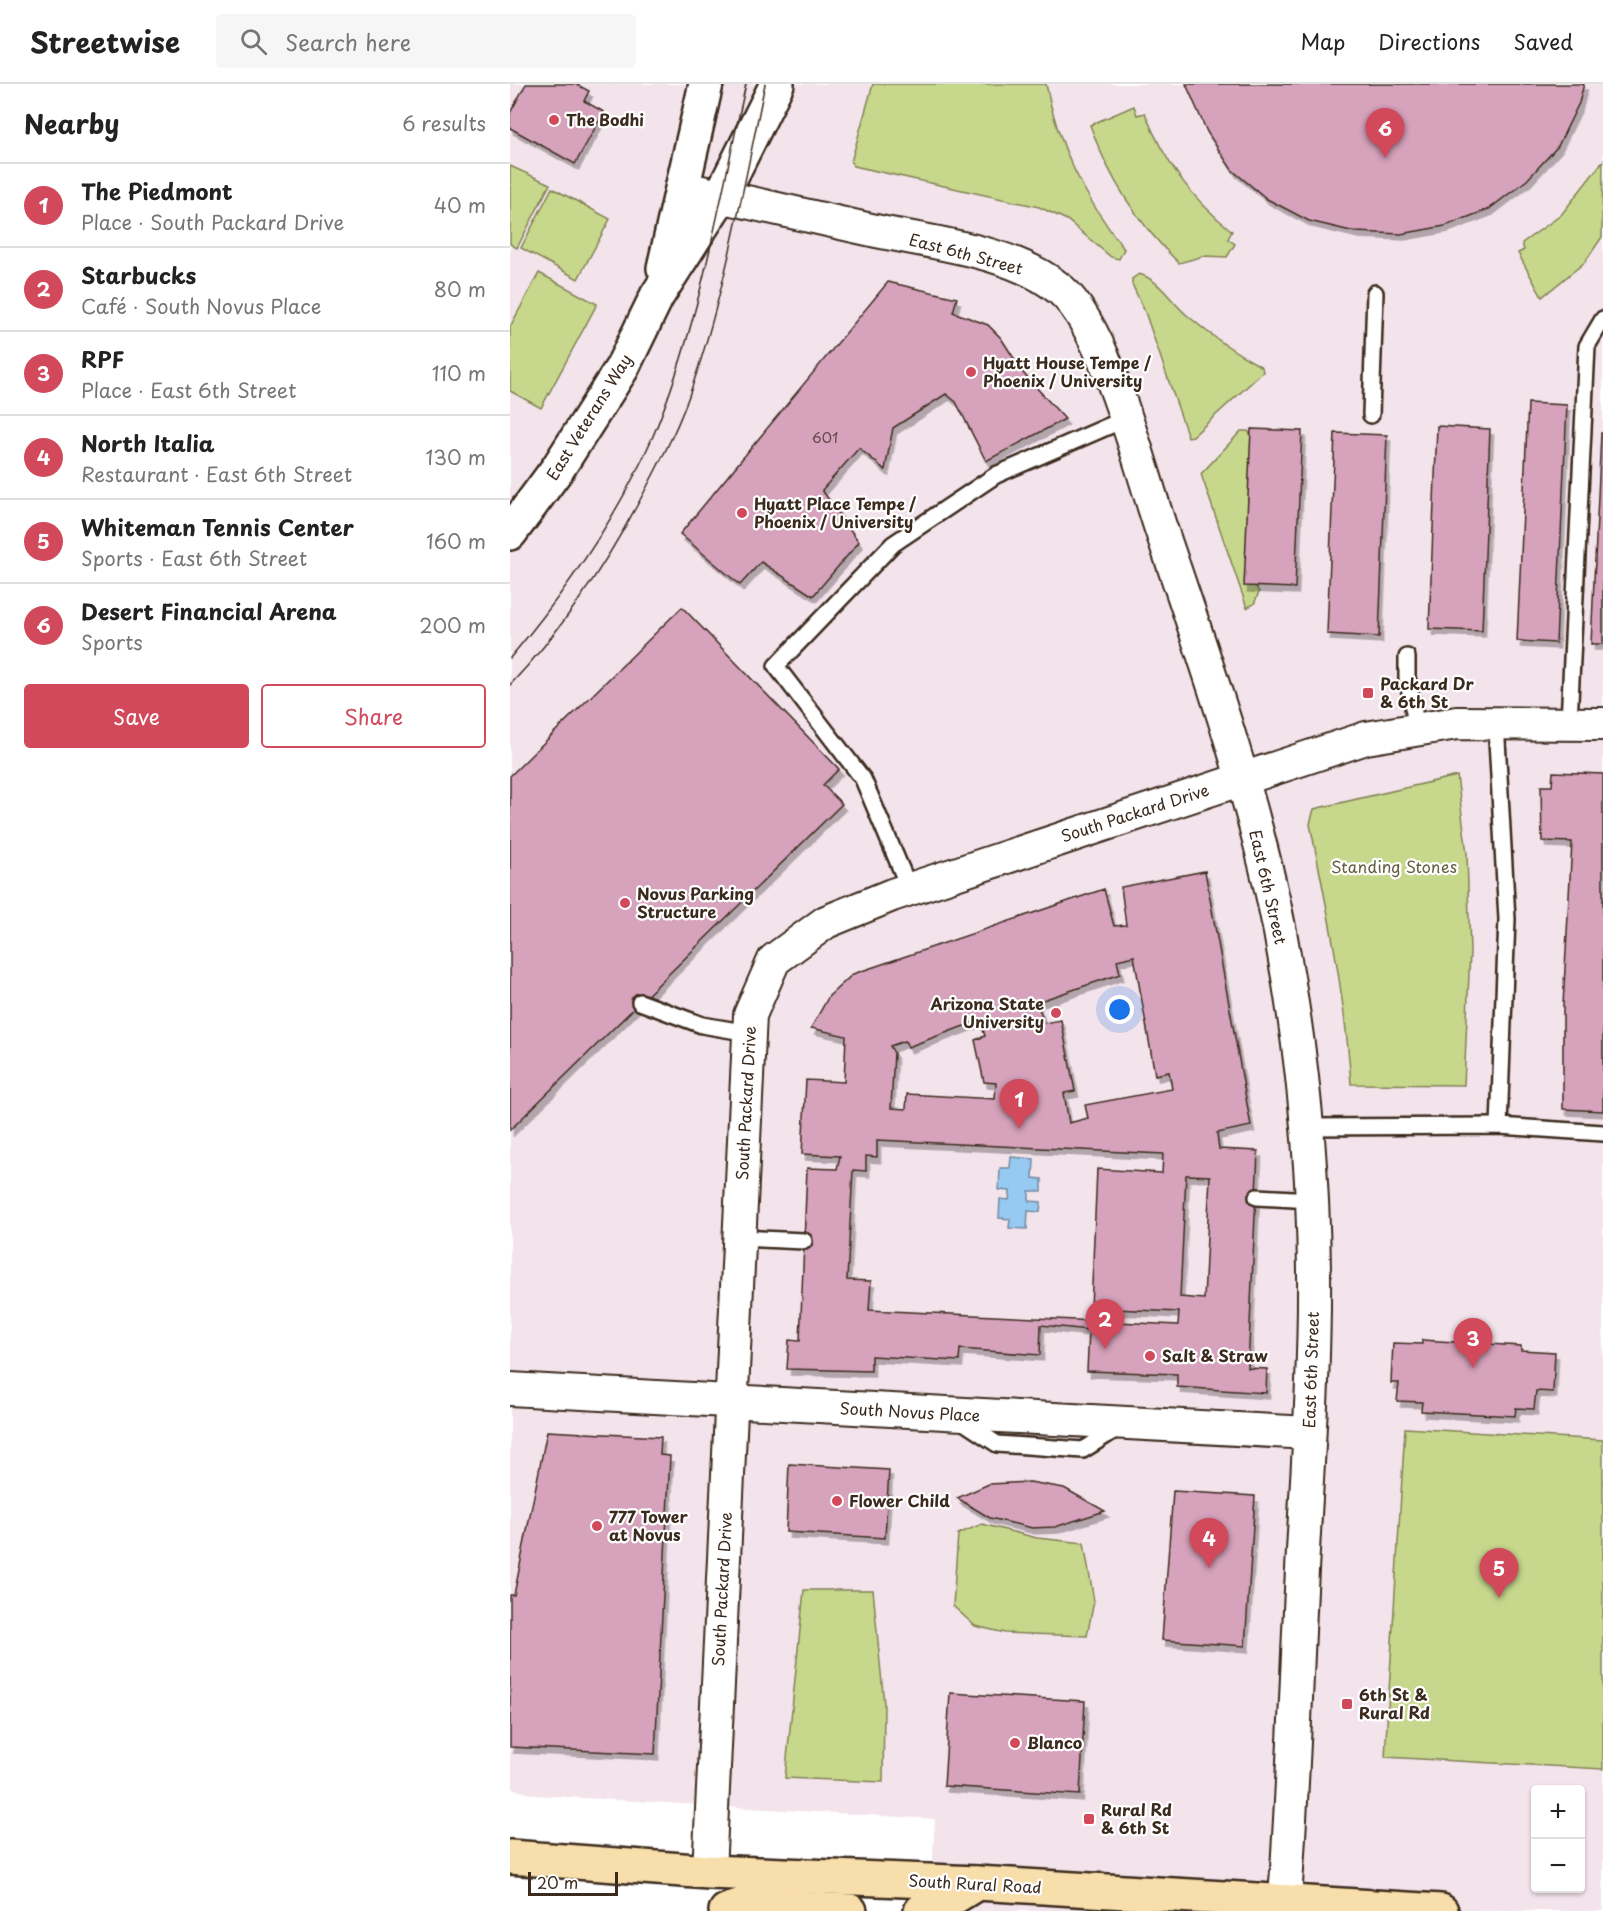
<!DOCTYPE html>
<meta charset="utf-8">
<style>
body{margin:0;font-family:"Playpen Sans",sans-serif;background:#f6f6f6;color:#222}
.controls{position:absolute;right:18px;bottom:18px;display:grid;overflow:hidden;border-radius:6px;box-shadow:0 2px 4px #0004}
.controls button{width:54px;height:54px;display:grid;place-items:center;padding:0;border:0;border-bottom:2px solid #e0e0e0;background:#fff;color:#222;font:30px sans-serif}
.scale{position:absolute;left:18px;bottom:15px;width:90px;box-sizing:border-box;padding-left:6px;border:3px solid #3b2a1e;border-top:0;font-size:16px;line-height:21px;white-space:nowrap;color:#3b2a1e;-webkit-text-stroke:4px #fff;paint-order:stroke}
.you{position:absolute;left:610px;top:926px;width:21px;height:21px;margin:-15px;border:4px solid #fff;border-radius:50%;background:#1a73e8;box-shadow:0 0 0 9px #1a73e833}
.badge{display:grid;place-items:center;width:39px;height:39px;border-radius:50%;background:#d1495b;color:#fff;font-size:20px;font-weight:700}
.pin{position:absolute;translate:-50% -50px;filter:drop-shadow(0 2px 3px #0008)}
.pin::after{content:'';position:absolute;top:32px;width:21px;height:18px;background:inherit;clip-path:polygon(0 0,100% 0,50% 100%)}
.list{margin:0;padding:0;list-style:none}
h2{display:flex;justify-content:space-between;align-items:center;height:78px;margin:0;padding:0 24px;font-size:26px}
h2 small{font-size:20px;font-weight:400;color:#767676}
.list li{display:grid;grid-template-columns:39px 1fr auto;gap:18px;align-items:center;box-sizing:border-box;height:84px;padding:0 24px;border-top:2px solid #e0e0e0}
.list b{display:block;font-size:22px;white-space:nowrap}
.list p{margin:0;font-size:20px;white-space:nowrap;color:#767676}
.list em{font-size:20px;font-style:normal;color:#767676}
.actions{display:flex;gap:12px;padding:18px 24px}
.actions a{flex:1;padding:14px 0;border:2px solid #d1495b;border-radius:6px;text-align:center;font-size:21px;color:#d1495b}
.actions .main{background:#d1495b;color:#fff}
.icon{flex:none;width:33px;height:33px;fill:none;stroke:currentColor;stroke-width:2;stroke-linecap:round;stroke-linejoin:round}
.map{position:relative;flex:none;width:1093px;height:1827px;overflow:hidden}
header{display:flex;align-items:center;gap:36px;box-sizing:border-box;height:84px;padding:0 30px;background:#fff;border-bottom:2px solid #e0e0e0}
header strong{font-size:28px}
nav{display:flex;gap:33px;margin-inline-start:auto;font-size:21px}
.search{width:420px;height:54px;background:#f6f6f6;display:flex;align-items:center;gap:15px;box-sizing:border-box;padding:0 21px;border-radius:6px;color:#767676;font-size:22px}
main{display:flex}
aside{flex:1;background:#fff}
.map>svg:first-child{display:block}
</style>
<header>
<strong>Streetwise</strong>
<div class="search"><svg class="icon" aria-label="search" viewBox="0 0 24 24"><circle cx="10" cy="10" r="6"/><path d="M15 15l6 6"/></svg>Search here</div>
<nav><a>Map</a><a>Directions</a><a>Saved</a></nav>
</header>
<main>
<aside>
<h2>Nearby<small>6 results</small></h2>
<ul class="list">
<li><span class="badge">1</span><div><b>The Piedmont</b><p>Place · South Packard Drive</p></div><em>40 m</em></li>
<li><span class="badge">2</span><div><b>Starbucks</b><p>Café · South Novus Place</p></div><em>80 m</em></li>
<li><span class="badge">3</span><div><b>RPF</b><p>Place · East 6th Street</p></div><em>110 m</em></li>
<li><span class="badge">4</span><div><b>North Italia</b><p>Restaurant · East 6th Street</p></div><em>130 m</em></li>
<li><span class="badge">5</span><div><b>Whiteman Tennis Center</b><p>Sports · East 6th Street</p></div><em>160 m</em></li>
<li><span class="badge">6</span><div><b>Desert Financial Arena</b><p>Sports</p></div><em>200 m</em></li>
</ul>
<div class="actions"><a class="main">Save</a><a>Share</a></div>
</aside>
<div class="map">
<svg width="1093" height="1827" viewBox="0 0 1093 1827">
<defs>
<filter id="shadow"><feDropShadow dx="3.5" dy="6" stdDeviation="0" flood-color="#0004"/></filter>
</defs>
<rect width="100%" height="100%" fill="#fff"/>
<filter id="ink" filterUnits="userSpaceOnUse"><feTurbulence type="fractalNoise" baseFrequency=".0167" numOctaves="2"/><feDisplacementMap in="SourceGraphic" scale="12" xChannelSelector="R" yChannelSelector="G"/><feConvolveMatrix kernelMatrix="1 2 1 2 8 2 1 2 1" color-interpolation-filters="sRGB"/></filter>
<g filter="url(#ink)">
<!-- built -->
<path fill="#f3e3eb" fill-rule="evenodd" d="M0,0H1093V1827H420L425,1735L25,1711L0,1704V1663L145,1670L160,1373L150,1371L151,1353L37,1347L4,1511H0ZM378,198L447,214L443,228L478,241L491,254L514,290L554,335L476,376L446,318L436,310L383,344L375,385L349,364L312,406L349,458L303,512L251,478L229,500L170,449ZM1026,1706H1070V1804H1026Z"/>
<!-- green -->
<g fill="#c7d88c" stroke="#818155" stroke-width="1.5">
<path d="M363,0H536C548,63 575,114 614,165L609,175L601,173L557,136L529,123L344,82L341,78Z"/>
<path d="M624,22L627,31L635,29C654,78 682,115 722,147L718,155L725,160L717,173L694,172L669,179C627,139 599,95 580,41Z"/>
<path d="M1093,77L1092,153L1075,178L1032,213L1008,169L1014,166L1012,159L1051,131Z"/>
<path d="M0,82L40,100L7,164L0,160Z"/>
<path d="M42,104L100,135L68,195L11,164Z"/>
<path d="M29,189L87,220L31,324L0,307V243Z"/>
<path d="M629,190C649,195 662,219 678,232C701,252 726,269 752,283L753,288L683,352L678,353L635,228L622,200V195Z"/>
<path d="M731,347H738L748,362L741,494L749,508L744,520L737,524L691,390Z"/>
<path d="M947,692L957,770L960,867L954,1001L841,1000C835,912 818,827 800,740L804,725Z"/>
<path d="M895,1344L1093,1356V1685L875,1673Z"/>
<path d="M472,1440L527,1454L574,1459L584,1517L577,1552L495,1549L465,1542L443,1522L448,1450Z"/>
<path d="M294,1506H363L374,1620L373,1698L275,1694Z"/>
</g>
<!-- water -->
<path fill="#96caf3" stroke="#728a9e" stroke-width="1.5" d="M501,1073L524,1075L523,1094L532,1095V1107H519V1117L531,1118L530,1128L518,1127L517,1145L499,1144L500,1135L489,1134L490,1115L499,1116L500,1107L489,1106L490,1084H500Z"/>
<!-- building -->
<g fill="#d6a2bc" stroke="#3b2a1e" stroke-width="1.5" fill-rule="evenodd" filter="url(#shadow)">
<path d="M16,0H66L79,7L74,17L94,28L65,80L0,44V29Z"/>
<path d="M676,0H1074L1069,19L1048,62L1017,96L979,125L935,142L891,150L845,148L799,137L757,115L722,86L697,48Z"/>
<path d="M378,198L447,214L443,228L478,241L491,254L514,290L555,335L476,377L446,318L436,310L383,344L375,386L349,364L312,406L349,458L303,512L251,478L230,501L170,450Z"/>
<path d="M1018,319L1057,321L1046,559L1007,557Z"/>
<path d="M927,342L980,345L972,547L919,545Z"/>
<path d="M741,345L792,347L785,504L734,502Z"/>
<path d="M825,349L877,351L869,553L817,550Z"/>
<path d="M1091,349H1093V560H1081Z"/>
<path d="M172,523L329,685L313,701L332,720L0,1046V692Z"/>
<path d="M1043,688L1093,690V1027L1053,1025V921L1062,758L1032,757L1031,702H1042Z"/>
<path d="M695,787L741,1042L707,1049L709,1065L748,1067L738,1284L757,1285L756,1309L667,1303V1290L577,1287L579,1246L531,1241L530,1271L450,1265L449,1277L361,1272V1287L277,1285L279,1256L290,1257L297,1084L327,1085L330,1072L292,1070L296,996L334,998L336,952L301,944L319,912L343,890L594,805L604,842L616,841L611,803ZM624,872L645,991L659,988L662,1005L575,1021L578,1034L559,1039L554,1009L565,1007L551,936L534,939L527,918L610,890L607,876ZM470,936L475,952L465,956L474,998L486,999L485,1015L397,1010L396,1025L381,1024L384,969L380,962L395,957L398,963ZM367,1056L653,1070L652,1089L587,1085L581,1224L669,1228L668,1241L359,1226L361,1197L337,1196L343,1086L356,1087V1072L367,1073ZM676,1091L700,1092L694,1215L670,1213Z"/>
<path d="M912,1256L1011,1262V1266L1045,1268L1043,1308L1026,1307L1024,1325L1006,1324L1005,1332L911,1327L912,1318L887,1317L889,1299H881L883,1259L912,1260Z"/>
<path d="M37,1347L151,1353L150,1371L160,1372L145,1670L0,1663V1511H4Z"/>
<path d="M279,1380L379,1386L375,1454L276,1448Z"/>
<path d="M520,1398L554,1404L595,1427L545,1443L522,1444L480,1434L447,1414L479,1400Z"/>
<path d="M663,1407L745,1412L735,1562L652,1556Z"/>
<path d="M440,1609L575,1617L570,1711L434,1702Z"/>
</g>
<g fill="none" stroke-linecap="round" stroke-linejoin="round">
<!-- lane casing -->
<g stroke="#3b2a1e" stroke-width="20">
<g id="lane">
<path d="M861,331L865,209"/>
<path d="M897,573V593L907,644"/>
<path d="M986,638L997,835L989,1042"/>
<path d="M1059,638L1077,262L1093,235"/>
<path d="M399,804L353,695L266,582L383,460L486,391L615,335"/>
<path d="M130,918L192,941L239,949"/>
<path d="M796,1043L989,1042L1093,1049"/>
<path d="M747,1113L801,1116"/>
<path d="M230,1154L294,1157"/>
<path d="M449,1335L487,1360L573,1366L608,1344"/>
</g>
</g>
<!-- street casing -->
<g stroke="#3b2a1e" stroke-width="36">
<g id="street">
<path d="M174,104C238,118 302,133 366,147C423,159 505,167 551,206C596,245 630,382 650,442C695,575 743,710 770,848C791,959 803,1074 804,1187C805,1287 797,1387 792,1486C786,1600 783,1714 774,1827"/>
<path d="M0,1305L799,1349"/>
<path d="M199,1788L240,931L264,876L316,838L382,811L856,654L947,639L1093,640"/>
</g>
</g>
<!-- secondary casing -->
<g stroke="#3b2a1e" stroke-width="38">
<g id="secondary">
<path d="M154,184L196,0"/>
<path d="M0,449L48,384L112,284L147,212L211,112L267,0"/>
</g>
</g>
<!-- primary casing -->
<g stroke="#3b2a1e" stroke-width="38">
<g id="primary">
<path d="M0,1773L199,1788L467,1799L931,1827"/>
<path d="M216,1827L231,1821L340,1827"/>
<path d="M411,1827L433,1820L467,1799"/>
</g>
</g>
<!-- lane -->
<use href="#lane" stroke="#fff" stroke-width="15"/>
<!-- street -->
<use href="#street" stroke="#fff" stroke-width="32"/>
<!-- secondary -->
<use href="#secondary" stroke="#fff" stroke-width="33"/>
<!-- primary -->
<use href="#primary" stroke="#f8deab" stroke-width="33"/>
<!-- tram -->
<g stroke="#3b2a1e" stroke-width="1.5">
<path d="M0,574C56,507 108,433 143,352C190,240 209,118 236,0"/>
<path d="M0,601C53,545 94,483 130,416C150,378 170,341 183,300C216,203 234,100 255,0"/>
</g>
</g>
</g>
<!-- markers -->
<g fill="#d1495b" stroke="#fff" stroke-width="2">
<circle cx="44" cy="36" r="6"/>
<circle cx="461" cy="288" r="6"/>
<circle cx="232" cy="429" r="6"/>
<rect x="852" y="603" width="12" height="12" rx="3"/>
<circle cx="115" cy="819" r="6"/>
<circle cx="546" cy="929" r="6"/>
<circle cx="640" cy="1272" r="6"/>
<circle cx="327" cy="1417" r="6"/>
<circle cx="87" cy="1442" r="6"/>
<rect x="831" y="1614" width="12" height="12" rx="3"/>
<circle cx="505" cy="1659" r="6"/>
<rect x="573" y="1729" width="12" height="12" rx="3"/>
</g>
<g text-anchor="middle" stroke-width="4.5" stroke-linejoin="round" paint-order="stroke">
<!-- number labels -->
<g font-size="14" fill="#624846">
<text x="315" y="359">601</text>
</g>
<!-- poi labels -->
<g font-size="16" font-weight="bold" fill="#3b2a1e" stroke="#fff" text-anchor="start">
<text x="56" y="42">The Bodhi</text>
<text x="473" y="285">Hyatt House Tempe /<tspan x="473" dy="18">Phoenix / University</tspan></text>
<text x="244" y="426">Hyatt Place Tempe /<tspan x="244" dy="18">Phoenix / University</tspan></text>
<text x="870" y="606">Packard Dr<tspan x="870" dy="18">&amp; 6th St</tspan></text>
<text x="127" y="816">Novus Parking<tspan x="127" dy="18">Structure</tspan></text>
<text x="534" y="926" text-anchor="end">Arizona State<tspan x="534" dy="18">University</tspan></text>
<text x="652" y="1278">Salt &amp; Straw</text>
<text x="339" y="1423">Flower Child</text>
<text x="99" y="1439">777 Tower<tspan x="99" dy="18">at Novus</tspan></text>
<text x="849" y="1617">6th St &amp;<tspan x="849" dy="18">Rural Rd</tspan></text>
<text x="517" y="1665">Blanco</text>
<text x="591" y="1732">Rural Rd<tspan x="591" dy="18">&amp; 6th St</tspan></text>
</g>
<!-- street labels -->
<g font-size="16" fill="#3b2a1e" stroke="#fff">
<text transform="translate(456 170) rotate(15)" y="6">East 6th Street</text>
<text transform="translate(79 333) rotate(-58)" y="6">East Veterans Way</text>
<text transform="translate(625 729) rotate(-18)" y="6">South Packard Drive</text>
<text transform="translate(758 803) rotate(77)" y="6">East 6th Street</text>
<text transform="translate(236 1019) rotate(-87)" y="6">South Packard Drive</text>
<text transform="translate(801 1286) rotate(-88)" y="6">East 6th Street</text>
<text transform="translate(400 1328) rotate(3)" y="6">South Novus Place</text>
<text transform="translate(212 1505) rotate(-87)" y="6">South Packard Drive</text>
<text transform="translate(465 1800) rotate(3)" y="6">South Rural Road</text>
</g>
<!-- park labels -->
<g font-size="16" fill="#655e3f" stroke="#fff">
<text x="884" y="789">Standing Stones</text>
</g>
</g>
</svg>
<div class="controls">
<button>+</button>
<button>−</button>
</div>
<div class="scale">20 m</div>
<div class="you"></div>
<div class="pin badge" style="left:509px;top:1045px">1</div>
<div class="pin badge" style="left:595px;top:1265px">2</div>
<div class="pin badge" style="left:963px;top:1284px">3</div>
<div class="pin badge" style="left:699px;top:1484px">4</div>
<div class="pin badge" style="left:989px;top:1514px">5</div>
<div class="pin badge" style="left:875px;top:74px">6</div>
</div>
</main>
